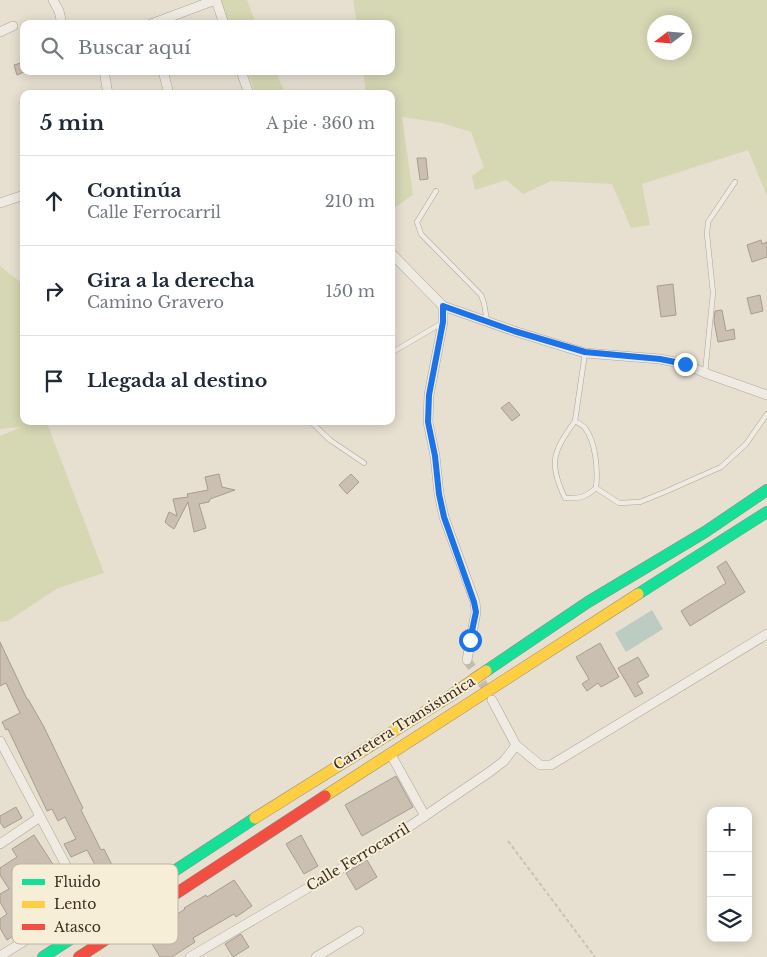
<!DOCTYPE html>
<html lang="es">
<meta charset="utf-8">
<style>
body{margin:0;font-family:"Libre Baskerville",serif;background:#f6f6f7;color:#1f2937}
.controls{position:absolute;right:15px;bottom:15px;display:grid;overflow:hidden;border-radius:10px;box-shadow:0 2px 12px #0003}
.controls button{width:45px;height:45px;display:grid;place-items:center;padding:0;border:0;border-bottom:1px solid #e0e1e3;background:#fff;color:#1f2937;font:25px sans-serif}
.compass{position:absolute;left:647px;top:15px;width:45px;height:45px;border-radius:50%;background:#fff;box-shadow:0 2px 12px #0003;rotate:254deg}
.stop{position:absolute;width:15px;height:15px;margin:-11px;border:4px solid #1a73e8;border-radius:50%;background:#fff}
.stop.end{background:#1a73e8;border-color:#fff;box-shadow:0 1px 5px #0008}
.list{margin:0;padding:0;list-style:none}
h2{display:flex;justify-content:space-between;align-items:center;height:65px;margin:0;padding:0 20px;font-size:21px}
h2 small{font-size:16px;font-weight:400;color:#747a83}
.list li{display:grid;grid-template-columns:32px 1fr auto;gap:15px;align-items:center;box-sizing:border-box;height:90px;padding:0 20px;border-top:1px solid #e0e1e3}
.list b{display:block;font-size:19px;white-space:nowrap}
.list p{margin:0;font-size:16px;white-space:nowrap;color:#747a83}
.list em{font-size:16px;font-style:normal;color:#747a83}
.icon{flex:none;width:28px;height:28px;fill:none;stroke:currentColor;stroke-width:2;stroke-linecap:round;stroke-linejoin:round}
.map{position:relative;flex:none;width:767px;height:957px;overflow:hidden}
.search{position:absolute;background:#fff;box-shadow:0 2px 12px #0003;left:20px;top:20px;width:375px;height:55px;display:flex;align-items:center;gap:12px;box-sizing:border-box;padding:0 18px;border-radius:10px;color:#747a83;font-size:19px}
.panel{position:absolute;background:#fff;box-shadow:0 2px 12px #0003;left:20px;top:90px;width:375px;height:335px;border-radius:10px}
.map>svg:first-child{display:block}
</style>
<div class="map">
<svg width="767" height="957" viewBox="0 0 767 957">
<rect width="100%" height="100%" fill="#e7e0d1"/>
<!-- green -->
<g fill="#d6d7b3" fill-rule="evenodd">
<path d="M218,0H247L256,24H228Z"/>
<path d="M353,0H767V196L748,150L642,184L650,225L631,228L612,184L551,181L523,194L506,180L475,190L472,176L484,167L471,132L442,123L402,117L413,195L391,210V94H366L363,71H391V24H357ZM654,22H684V52H654Z"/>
<path d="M247,71H276L285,94H256Z"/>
<path d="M0,266L24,285V421H55L47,423L104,573L58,588L8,621L0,622V436L21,427L0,429Z"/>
</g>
<!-- water -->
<path fill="#bcccc2" d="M652,610L663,629L626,652L615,633Z"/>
<!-- building -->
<g fill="#cbbfb2" stroke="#a89c90">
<path d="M24,62V72L17,75L14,65Z"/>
<path d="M417,158H426L428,179L420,180Z"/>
<path d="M761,240L762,244L767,242V257L752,262L747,245Z"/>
<path d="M673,284L676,315L661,317L657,286Z"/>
<path d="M760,295L763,311L751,314L747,298Z"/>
<path d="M722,310L726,331L734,329L735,339L718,342L714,321L715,311Z"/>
<path d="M509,402L520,415L512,421L501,408Z"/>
<path d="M219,474L222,487L235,490L210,499L209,502L199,504L206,528L194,532L188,502L174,529L168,525L165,522L169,512L177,516L173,499L188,497L187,494L208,490L205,477Z"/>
<path d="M351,474L359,482L347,494L339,485Z"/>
<path d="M726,561L745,592L690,626L681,611L726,583L717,567Z"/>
<path d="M0,642L27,699H28L44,727L78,798L83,808L81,810L101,850L104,849L114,869L101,876L87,850L71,857L64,844L76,839L65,817L58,821L52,809L47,811L8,729L6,730L2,722L20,713L6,683L0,686Z"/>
<path d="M600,643L619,677L601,687L598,683L587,691L582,684L589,679L576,657Z"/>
<path d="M638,657L649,676L637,683L643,693L635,697L618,668Z"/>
<path d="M396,776L413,807L362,836L345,805Z"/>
<path d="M16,807L22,818L4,828L0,822V816Z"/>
<path d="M34,835L76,900L21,934L19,932L7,940L0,928V919L7,914L0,902V894L9,889L0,875V868L17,857L12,849Z"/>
<path d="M301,835L318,866L304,874L286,844Z"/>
<path d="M367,860L377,877L356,890L346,873Z"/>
<path d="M234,880L252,906L236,917L234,914L193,938L195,942L172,957H160L146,934L185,909L184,908L206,895L207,897Z"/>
<path d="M241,934L249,947L233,957L225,944Z"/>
</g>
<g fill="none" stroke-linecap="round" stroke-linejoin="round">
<!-- street-tunnel -->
<path stroke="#c5bcae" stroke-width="9" stroke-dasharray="9 4.5" stroke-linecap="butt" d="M467,660L490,695"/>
<!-- lane casing -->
<g stroke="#ada599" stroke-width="5.5">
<g id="lane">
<path d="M436,191L417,222L421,234L481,295L484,303L487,321"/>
<path d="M391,353L442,323"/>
<path d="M585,353L575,421C578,423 583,425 585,428C596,442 598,470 596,488L619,503L640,502L667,491L721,467L746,444L767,414"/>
<path d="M705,373L713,293L707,234L708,222L735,182"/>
<path d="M310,421L330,440L364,463"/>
<path d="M575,421C553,452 548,463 565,498C579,499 586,497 596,488"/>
</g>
</g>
<!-- street casing -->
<g stroke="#ada599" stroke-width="10">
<g id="street">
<path d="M53,0L59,11L62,24"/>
<path d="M216,0L224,24"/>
<path d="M151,24L215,0"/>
<path d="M0,32L13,26"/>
<path d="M104,71L108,94"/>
<path d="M163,71L169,94"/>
<path d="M241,71L249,94"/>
<path d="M0,203L24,195"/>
<path d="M391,253L443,306L514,331L585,353L660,359L685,364L705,373L767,395"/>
<path d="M443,306V322L429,395L428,422L435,456L439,494L444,517L475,602L476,612L467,660"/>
<path d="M492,700L516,745L540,765H551L767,634"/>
<path d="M0,741L86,903L0,956"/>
<path d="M390,753L425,816"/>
<path d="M0,844L40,817"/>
<path d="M190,957L388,841L491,771L504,761L516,745"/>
<path d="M316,957L359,931"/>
</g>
</g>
<!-- fast casing -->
<g stroke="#928b80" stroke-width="12">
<g id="fast">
<path d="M638,594L767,512"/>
<path d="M486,671L588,602L705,532L767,490"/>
<path d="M43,957L255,818"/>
</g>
</g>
<!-- slow casing -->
<g stroke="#928b80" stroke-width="12">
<g id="slow">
<path d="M325,796L638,594"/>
<path d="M255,818L447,698L486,671"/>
</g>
</g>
<!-- jam casing -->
<g stroke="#928b80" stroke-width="12">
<path id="jam" d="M79,957L325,796"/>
</g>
<!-- path -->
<path stroke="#c8c2b9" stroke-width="2" stroke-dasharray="4 2.5" stroke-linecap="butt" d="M508,841L595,957"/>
<!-- lane -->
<use href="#lane" stroke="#efebe3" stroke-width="4.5"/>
<!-- street -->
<use href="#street" stroke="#efebe3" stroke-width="9"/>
<!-- fast -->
<use href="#fast" stroke="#16e098" stroke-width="11"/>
<!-- slow -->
<use href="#slow" stroke="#ffcf43" stroke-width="11"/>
<!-- jam -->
<use href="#jam" stroke="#f24e42" stroke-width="11"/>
</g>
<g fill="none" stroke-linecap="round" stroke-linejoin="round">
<!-- route -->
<path stroke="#1a73e8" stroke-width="6" d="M470,640L476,612L474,602L444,517L439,494L435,456L428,422L429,395L443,322V306L514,331L585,352L660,359L685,364"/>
</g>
<g text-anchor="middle" stroke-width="4" stroke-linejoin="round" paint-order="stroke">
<!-- street labels -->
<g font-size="14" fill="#3d2e20" stroke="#f7eed8">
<text transform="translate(404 723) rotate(-32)" y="5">Carretera Transistmica</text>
<text transform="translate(358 857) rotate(-31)" y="5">Calle Ferrocarril</text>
</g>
</g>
<!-- legend -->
<rect x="12" y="864" width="166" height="80" rx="8" fill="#f7eed8" stroke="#bfb4a1" stroke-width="1"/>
<rect x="22" y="879" width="23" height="6" fill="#16e098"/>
<rect x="22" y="901" width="23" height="7" fill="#ffcf43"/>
<rect x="22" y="924" width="23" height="6" fill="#f24e42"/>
<g font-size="14" fill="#3d2e20">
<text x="54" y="887">Fluido</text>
<text x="54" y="909">Lento</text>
<text x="54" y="932">Atasco</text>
</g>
</svg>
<div class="controls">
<button>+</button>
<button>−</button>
<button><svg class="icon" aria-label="layers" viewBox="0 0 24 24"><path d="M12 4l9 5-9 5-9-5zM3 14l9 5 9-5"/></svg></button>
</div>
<svg class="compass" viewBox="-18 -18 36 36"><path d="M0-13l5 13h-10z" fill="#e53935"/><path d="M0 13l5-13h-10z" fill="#747a83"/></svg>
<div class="stop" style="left:470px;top:640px"></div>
<div class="stop end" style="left:685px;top:364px"></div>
<div class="search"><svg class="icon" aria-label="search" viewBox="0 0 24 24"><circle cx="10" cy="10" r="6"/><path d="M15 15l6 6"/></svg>Buscar aquí</div>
<section class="panel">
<h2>5 min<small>A pie · 360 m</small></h2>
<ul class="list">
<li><svg class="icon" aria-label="ahead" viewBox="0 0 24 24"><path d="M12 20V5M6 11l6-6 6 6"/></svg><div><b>Continúa</b><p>Calle Ferrocarril</p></div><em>210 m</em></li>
<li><svg class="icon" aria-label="right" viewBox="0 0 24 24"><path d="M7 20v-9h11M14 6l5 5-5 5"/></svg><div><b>Gira a la derecha</b><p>Camino Gravero</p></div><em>150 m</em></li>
<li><svg class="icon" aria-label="arrive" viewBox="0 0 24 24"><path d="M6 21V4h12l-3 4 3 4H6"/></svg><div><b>Llegada al destino</b></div></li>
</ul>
</section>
</div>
